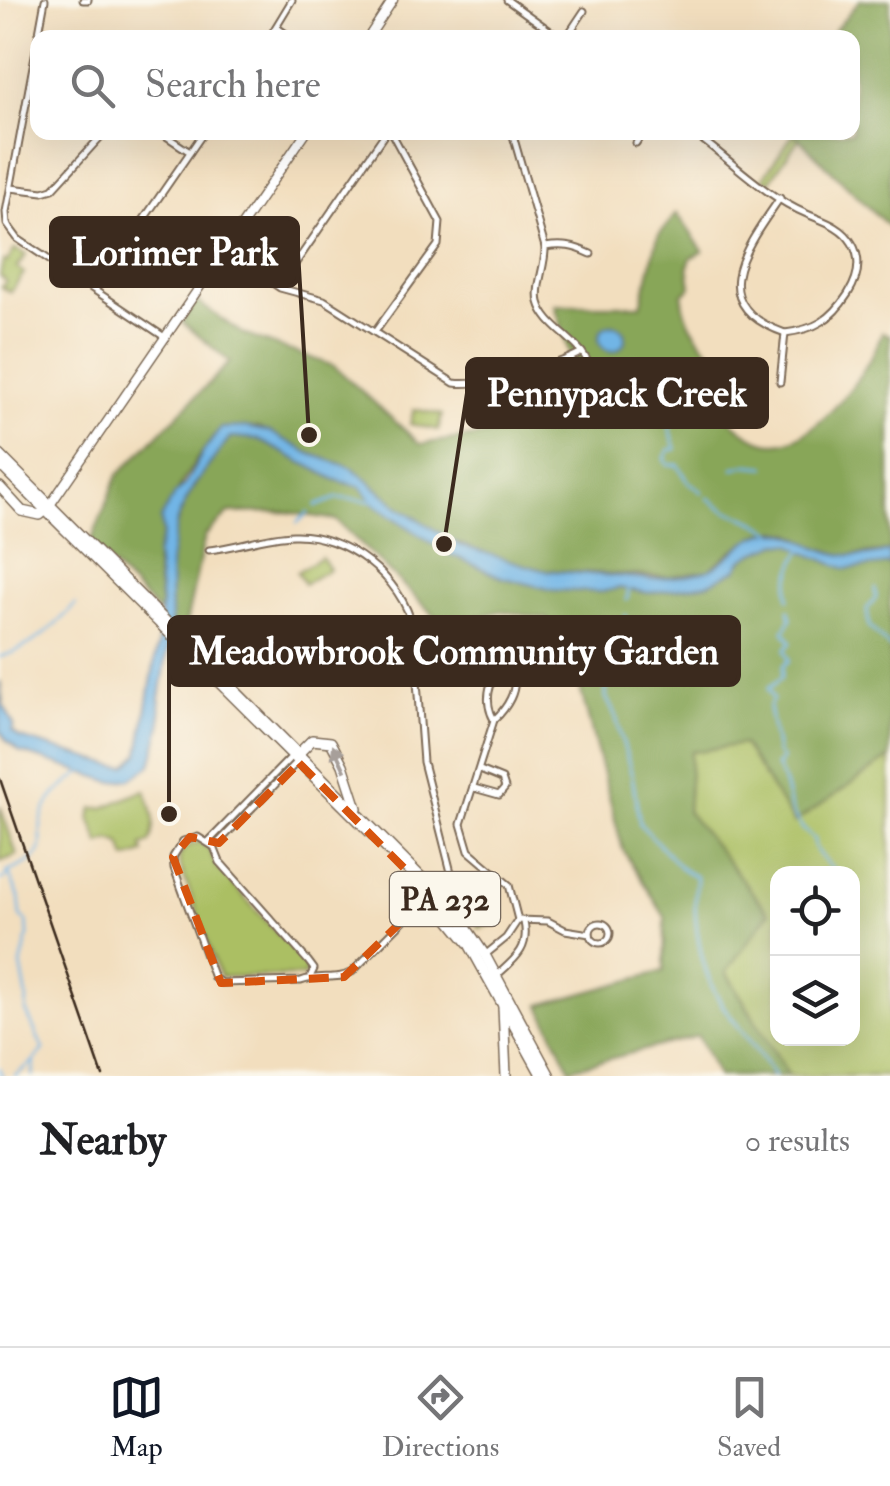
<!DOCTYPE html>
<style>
body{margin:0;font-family:"IM FELL Double Pica",serif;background:#f2f2f2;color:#202124}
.controls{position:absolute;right:30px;bottom:30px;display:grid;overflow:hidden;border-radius:20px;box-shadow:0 10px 40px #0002}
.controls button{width:90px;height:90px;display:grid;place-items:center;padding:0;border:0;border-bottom:2px solid #e0e0e0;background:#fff;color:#202124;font:50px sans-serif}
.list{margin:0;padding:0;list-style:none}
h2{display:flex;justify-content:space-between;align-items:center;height:130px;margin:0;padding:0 40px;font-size:42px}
h2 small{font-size:32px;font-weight:400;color:#757577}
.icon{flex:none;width:55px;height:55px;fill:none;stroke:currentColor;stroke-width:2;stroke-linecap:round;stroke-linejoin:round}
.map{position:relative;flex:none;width:890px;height:1076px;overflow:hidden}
.search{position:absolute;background:#fff;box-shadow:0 10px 40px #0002;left:30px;right:30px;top:30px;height:110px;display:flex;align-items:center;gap:25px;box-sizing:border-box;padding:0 35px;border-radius:20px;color:#757577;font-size:38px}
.sheet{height:270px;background:#fff}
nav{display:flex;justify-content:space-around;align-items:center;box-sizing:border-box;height:140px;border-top:2px solid #e0e0e0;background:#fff;font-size:28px;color:#757577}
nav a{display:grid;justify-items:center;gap:5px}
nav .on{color:#111827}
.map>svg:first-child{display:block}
</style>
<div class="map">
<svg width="890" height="1076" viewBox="0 0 890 1076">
<rect width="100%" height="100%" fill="#fbf7ec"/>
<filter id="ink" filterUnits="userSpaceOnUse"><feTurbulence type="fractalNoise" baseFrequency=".01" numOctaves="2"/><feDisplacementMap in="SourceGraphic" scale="20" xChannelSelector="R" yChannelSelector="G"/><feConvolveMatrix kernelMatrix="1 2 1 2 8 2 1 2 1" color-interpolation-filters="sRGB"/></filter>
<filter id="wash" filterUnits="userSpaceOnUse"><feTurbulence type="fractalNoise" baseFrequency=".0048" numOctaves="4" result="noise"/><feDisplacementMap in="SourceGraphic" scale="40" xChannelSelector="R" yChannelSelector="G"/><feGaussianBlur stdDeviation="2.25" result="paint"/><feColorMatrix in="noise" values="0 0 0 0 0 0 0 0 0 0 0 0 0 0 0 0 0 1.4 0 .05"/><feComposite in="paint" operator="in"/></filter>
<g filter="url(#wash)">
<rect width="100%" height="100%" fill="#f2debe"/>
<!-- green -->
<g fill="#abbf63" stroke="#737440" stroke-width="2.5" fill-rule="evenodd">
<path d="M794,133H803L769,182L763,178Z"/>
<path d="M15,249L26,255L17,268L24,273L11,292L2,287L6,281L0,276L3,260L7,262Z"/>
<path d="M414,409L442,415L438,430L410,424Z"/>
<path d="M321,557L329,569L304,584L297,572Z"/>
<path d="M743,744L794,822L890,757V1076H789L726,972L687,811L691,752ZM778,874H852V1038H778Z"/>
<path d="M145,790C153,811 158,822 150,843L142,846L144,853L126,859L121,844L111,840L100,844L90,818L93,808H103Z"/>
<path d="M0,806L17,855L0,862Z"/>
<path d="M201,842L210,850L216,866L307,966L304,976L220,977L179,862C179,848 189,844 201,842Z"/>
<path d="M495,896L503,921L479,928L471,903Z"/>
</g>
<!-- forest -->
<g fill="#88a659" stroke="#62683c" stroke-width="2.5" fill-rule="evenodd">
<path d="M860,0H890V228L793,133L852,132V38L829,37Z"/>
<path d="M677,213L703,251L691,258L688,266L691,287L683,294C681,318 706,352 726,364L723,379L731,387L732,395L721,410C732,422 744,435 763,441C809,457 872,368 882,332L890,335V551L845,556L814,546L791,533L777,531L762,533L733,550L709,570L667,577L542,570L493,557L447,539L399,507L353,468L311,454L258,428H221C195,460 168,497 162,536C161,544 156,551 156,559C155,577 162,595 160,614L90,544L118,475L230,362L182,322L196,301L243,334L334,366L420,444L589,420L555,305H641L658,236Z"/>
<path d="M237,436L257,439L336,480L361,487L374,504L445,552L501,577L553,590L602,592L619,588L650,593L707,584L737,569L742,560L754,553L780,543L792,544L832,564H890V757L794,823L743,744L691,752L687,811L769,913L726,972L789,1076H718L698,1036L570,1069L540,1005L664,971L665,917L623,850L576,672L547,619L501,611L444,625L336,520L287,512L229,513L205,536L183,637L171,624C171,603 169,582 170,561C171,513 201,473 230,437ZM592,619L651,621L656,639L635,648L592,645Z"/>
</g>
<!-- water -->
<g fill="#71b5e6" stroke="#567082" stroke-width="2.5">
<circle cx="612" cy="338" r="13"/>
<path d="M245,427L270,432L311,454L353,468L399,507L459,545L542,570L653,579C672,577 697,576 714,567C734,556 746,534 772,532C790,531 799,539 815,546C840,558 863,558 890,551V564L846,569L806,553L792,544L780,543L754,553L742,560L737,569L707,584L650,593L619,588L602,592L553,590L501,577L445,552L374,504L361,487L336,480L257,439L230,437L193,487L177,520L170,561L171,628L160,698L161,726L151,765L131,779L112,782L20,752L6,740L0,730V681L3,704L14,725L12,731L20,738L115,766H126L139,754L159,636L161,604L156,555L163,534L161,519L175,494L184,486L203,452L221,428Z"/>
</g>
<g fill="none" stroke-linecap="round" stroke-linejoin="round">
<!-- stream -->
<g stroke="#71b5e6" stroke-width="2.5">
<path d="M639,371L656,373L662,383L658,390L672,400L670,429L676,449L669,450L665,458L668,465H678L688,481L702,492"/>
<path d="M734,468L745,465L766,467"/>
<path d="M708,498C733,519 749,513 774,534"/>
<path d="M316,506L337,498L372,501"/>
<path d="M297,523L308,513"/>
<path d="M875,589L876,598L867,609L869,626L890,648"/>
<path d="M789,598C786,583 794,560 804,548"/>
<path d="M627,600L629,587"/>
<path d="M789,610L791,619L784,631L791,642L785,650L789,660L783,666L782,677L768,689L773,699L769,707L777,753L782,759L776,766C793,794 781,813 814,839C813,853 828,863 837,874"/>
<path d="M625,620L626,615"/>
<path d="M624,639L623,651L607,665L606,697L616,717L632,776L640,824L682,869L697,877C691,917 700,972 723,1006C740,1030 759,1051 774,1076"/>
<path d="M0,657C31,648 55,627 76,604"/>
<path d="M8,872L19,897L21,917L27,921L28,935L21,965L27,998L26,1011L43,1049L34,1061L15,1076"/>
<path d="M0,880L6,878L8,872C64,850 27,841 48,804C54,792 72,781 83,771"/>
<path d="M0,1068L2,1076"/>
<path d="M33,1076L34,1062"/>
</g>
</g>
</g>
<g filter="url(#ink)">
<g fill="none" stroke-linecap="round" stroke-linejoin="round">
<!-- street casing -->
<g stroke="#7b6956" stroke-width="9">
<g id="street">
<path d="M83,0H88"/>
<path d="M507,0L560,38"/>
<path d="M276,27L292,38"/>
<path d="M38,38L45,0"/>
<path d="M269,38L292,0"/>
<path d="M566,38L584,11"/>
<path d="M38,39L6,212L7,224L18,239L166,338"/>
<path d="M160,132L190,152"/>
<path d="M512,132L545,247C546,265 535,286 539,302C545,325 572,337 584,355C597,375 600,400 606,423"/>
<path d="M692,132C729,158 764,196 807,214C823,221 842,226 852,243C862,260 858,278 848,294C831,320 816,329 785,333C701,304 747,246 780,198"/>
<path d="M636,143L643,132"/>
<path d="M11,188L43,192L53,189L105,132"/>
<path d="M545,247C563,244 574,246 591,254"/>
<path d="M226,252L280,288L324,300L454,383C482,387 557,366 582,352"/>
<path d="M280,286L386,132"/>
<path d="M95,290L204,132"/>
<path d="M375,332L438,245L440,222L391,132"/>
<path d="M780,382L785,333"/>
<path d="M209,550C237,547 265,536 293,535C346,533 402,578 413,628L423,762L455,888L456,910"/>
<path d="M504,669L512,672C520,689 506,709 494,720C485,704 486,679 504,669Z"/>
<path d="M474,788L499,795L505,788L502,779L480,770"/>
<path d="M209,841L292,756"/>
<path d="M214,847L299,760"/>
<path d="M518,920L548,921L565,930L590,934"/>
<circle cx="600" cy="933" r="10"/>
<path d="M485,955L506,938L518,920L509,885L469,851L461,824L494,720"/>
<path d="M311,975L314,969L308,961L220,862L214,847L198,837L183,841L173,857L174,868L214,978L221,983L301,981C319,974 337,981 352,972L429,895"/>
<path d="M496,976C515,959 530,949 524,922"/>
</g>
</g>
<!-- secondary casing -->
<g stroke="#7b6956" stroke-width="11">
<g id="secondary">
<path d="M368,38L393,0"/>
<path d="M48,508L306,132"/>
</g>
</g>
<!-- primary casing -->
<g stroke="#7b6956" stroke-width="12">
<g id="primary">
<path d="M0,455L454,910L485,955L550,1076"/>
<path d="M0,465L413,875L469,944L542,1076"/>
<path d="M0,487L22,511L40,515L47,509"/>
<path d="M300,752L312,740L331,742L343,765L357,808"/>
<path d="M503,1007L506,1076"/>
</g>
</g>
<!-- street -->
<use href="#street" stroke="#fff" stroke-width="5"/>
<!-- secondary -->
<use href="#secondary" stroke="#fff" stroke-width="8"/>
<!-- primary -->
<use href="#primary" stroke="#fff" stroke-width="9"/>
<!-- rail -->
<path stroke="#3b2a1e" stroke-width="2.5" d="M0,779L103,1076"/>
</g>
<!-- one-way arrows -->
<defs><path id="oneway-solid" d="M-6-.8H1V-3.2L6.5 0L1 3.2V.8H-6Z" transform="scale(2.5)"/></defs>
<use fill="#a79f9a" href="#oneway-solid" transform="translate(339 758) rotate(-115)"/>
</g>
<!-- marked area -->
<path fill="none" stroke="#d7540e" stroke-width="8" stroke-dasharray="20 12" stroke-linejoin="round" d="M299,763L430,894L344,977L221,983L173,857L190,837L219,843Z"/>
<g text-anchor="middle" stroke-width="8" stroke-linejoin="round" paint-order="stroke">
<!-- shield labels -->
<rect fill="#fbf7ec" stroke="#75685c" stroke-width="2.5" x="390" y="872" width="110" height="54" rx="8"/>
<g font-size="32" font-weight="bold" fill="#3b2a1e">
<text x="445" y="910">PA 232</text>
</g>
</g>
<!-- callouts -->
<path fill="none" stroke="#3b2a1e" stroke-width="4" d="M309 435L298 252M444 544L467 393M169 814L169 651"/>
<g fill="#3b2a1e" stroke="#fbf7ec" stroke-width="4">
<circle cx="309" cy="435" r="10"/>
<circle cx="444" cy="544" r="10"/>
<circle cx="169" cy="814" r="10"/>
</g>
<g fill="#3b2a1e" stroke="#3b2a1e" stroke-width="4">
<rect x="51" y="218" width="247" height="68" rx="10"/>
<rect x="467" y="359" width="300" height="68" rx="10"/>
<rect x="169" y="617" width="570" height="68" rx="10"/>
</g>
<g font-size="38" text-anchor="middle" font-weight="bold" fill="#fff">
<text x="175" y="265">Lorimer Park</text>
<text x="617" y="406">Pennypack Creek</text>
<text x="454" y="664">Meadowbrook Community Garden</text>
</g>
</svg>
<div class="controls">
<button><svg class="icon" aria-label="locate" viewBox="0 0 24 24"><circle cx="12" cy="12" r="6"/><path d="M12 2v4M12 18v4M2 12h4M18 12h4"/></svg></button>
<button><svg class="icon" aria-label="layers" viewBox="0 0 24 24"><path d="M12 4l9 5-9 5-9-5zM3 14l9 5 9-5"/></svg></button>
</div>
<div class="search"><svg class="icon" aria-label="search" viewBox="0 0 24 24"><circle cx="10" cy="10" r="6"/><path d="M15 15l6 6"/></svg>Search here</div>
</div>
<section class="sheet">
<h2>Nearby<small>0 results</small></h2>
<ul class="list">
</ul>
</section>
<nav>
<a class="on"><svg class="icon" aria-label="map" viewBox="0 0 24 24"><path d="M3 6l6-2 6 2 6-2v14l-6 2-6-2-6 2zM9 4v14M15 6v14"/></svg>Map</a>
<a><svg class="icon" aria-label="directions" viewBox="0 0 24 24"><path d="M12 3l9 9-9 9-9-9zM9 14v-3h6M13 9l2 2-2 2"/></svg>Directions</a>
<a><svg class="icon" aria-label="saved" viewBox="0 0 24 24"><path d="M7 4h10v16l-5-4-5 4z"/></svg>Saved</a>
</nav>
